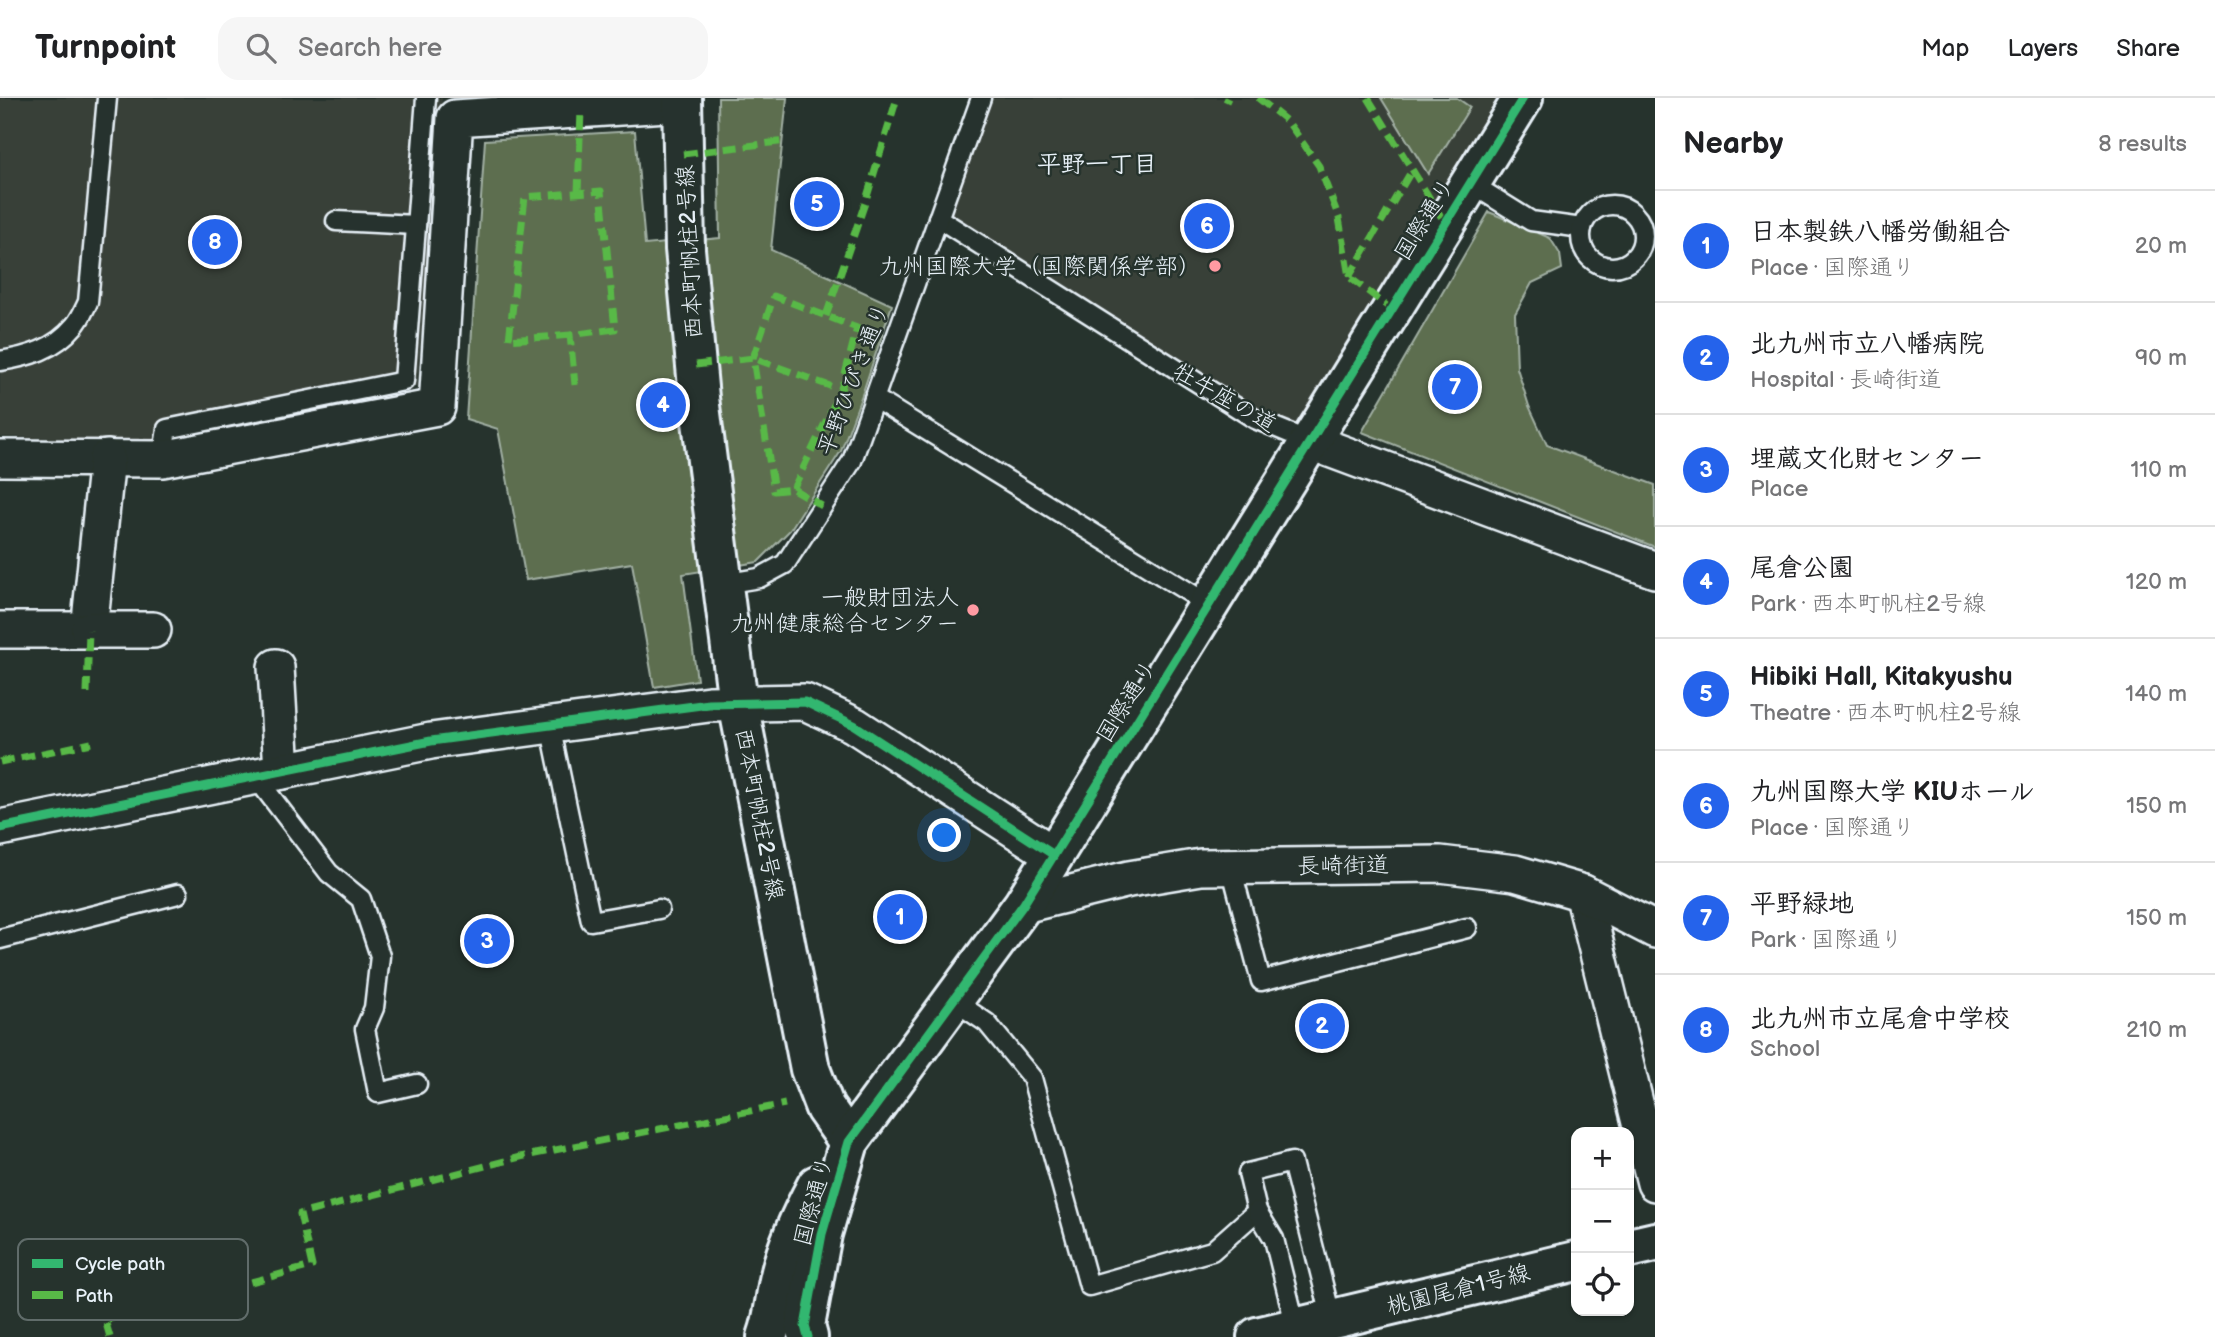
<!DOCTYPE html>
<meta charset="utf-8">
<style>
body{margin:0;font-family:"Balsamiq Sans","Klee One",sans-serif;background:#f6f6f6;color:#202124}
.controls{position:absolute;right:21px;bottom:21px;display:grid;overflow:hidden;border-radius:14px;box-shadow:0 2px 5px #0004}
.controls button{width:63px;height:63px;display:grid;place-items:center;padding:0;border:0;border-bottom:2px solid #e0e0e0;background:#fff;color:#202124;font:35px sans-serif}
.you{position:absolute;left:945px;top:738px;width:24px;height:24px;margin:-18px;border:5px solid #fff;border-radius:50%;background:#1a73e8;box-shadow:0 0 0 10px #1a73e833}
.badge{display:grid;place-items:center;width:46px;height:46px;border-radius:50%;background:#2563eb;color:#fff;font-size:23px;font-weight:700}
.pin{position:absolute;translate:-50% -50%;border:4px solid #fff;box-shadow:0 2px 7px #0006}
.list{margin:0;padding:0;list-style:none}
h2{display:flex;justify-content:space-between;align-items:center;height:91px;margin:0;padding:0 28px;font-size:30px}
h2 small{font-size:23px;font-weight:400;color:#757577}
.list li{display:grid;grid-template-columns:46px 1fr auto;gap:21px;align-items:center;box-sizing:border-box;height:112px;padding:0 28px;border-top:2px solid #e0e0e0}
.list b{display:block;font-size:26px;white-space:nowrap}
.list p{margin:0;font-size:23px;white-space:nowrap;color:#757577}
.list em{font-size:23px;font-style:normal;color:#757577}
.icon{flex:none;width:38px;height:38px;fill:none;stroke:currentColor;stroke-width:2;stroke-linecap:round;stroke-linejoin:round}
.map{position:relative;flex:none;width:1655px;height:1239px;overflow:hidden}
header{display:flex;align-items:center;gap:42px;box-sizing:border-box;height:98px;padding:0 35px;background:#fff;border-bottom:2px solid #e0e0e0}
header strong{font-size:33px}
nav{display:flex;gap:38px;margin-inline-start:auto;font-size:24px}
.search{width:490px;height:63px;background:#f6f6f6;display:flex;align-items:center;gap:18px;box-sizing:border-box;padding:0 24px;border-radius:21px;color:#757577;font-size:26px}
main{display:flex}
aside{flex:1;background:#fff}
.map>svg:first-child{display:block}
</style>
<header>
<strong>Turnpoint</strong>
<div class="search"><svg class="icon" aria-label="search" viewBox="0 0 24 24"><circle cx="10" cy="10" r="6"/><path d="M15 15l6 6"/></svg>Search here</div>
<nav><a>Map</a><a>Layers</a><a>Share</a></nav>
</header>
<main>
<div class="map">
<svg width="1655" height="1239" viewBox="0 0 1655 1239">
<rect width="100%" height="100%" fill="#26332d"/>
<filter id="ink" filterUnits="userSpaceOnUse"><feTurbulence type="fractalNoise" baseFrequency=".0143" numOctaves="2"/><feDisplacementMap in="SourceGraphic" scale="14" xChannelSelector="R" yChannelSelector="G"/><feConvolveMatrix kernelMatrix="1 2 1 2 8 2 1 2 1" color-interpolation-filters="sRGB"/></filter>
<g filter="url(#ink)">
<!-- built -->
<g fill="#393f37">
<path d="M0,0H442L417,288L203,337L146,343L0,339Z"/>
<path d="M981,0H1523L1311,344L938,120Z"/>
</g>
<!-- green -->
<g fill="#5d6e50" stroke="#a2b0a4" stroke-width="2">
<path d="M718,0H787L771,152L892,207L863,294L841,353L790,432L758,464L683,476L697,582L654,589L632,465L526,482L498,331L466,321L485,42L635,33L645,147L720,140Z"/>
<path d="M1381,0H1457L1470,9L1428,76Z"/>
<path d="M1489,114L1550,140L1560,156L1562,171L1532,185L1515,216L1517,270L1529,308L1547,347L1655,387V449L1362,334Z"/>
</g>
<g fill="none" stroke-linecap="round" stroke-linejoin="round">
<!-- lane casing -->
<g stroke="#e8f1f8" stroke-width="23">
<g id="lane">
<path d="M1470,85L1531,123L1582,130"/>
<circle cx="1612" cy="138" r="31"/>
<path d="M938,120L1255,321L1311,344"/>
<path d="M336,123L416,127"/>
<path d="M0,263C28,259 55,251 74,228C80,222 84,212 88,204L107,0"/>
<path d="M874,300L1208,506"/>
<path d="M162,361L167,331L404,283L426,0"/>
<path d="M723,486L759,480L785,466L852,363L981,0"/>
<path d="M550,627L591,823L659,811"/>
<path d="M255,678L329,775L361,801L380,858L374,910L365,931L378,995L417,986"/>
<path d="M1231,769L1261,883L1467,830"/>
<path d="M0,841L178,796"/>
<path d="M953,902L987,925L1032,980L1089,1188L1212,1153L1257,1113L1248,1075L1292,1064L1332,1222"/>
<path d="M1257,1113L1274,1141L1296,1230"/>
</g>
</g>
<!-- street casing -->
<g stroke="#e8f1f8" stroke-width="40">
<g id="street">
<path d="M1311,344L1655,472"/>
<path d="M0,360L162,361L437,309L455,20L682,5"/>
<path d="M0,532H89L107,360"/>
<path d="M89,532H153"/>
<path d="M276,569L282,673"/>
<path d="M0,730L431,643L709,606L805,604L854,627L1054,757"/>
<path d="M1583,795L1655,1085"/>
<path d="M1023,807L1129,781L1201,769L1440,766L1515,775L1583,795L1655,832"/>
</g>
</g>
<!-- secondary casing -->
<g stroke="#e8f1f8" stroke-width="44">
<g id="secondary">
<path d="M682,0L685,151L699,300L738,605L810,971L825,1010L849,1044"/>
<path d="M1629,1150L1655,1144"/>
<path d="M767,1239C775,1218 775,1196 781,1174C788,1144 802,1115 817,1087"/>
<path d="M808,1239L805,1228L822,1136L849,1044L1023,807L1523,0"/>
<path d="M1257,1239L1576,1163"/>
</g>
</g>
<!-- lane -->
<use href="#lane" stroke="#26332d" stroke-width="18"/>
<!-- street -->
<use href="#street" stroke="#26332d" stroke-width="35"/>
<!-- secondary -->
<use href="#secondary" stroke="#26332d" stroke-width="38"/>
<!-- quiet -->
<g stroke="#58b947" stroke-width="7" stroke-dasharray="14 7" stroke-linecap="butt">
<path d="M1258,0L1288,24L1319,68L1339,120L1349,179L1391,211"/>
<path d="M1368,0L1445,125"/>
<path d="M1226,4L1228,0"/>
<path d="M683,56L786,43"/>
<path d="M578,95L581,12"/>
<path d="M1349,179L1412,72"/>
<path d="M826,218L866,102L897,0"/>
<path d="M570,237L509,242L525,99L601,93L615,231L570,237L575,287"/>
<path d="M696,267L753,260L841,292"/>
<path d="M793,391L841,292L857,230L774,198L753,260L774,393L793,391L822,408"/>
<path d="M87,595L89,532"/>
<path d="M0,664L91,645"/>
<path d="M110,1239L105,1222L312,1168L300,1116L520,1059L785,1006"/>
</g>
<!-- cycleway casing -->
<g stroke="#26332d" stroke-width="13">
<g id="cycleway">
<path d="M0,730L431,643L709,606L805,604L854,627L1054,757"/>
<path d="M808,1239L805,1228L822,1136L849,1044L1023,807L1523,0"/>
</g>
</g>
<!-- cycleway -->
<use href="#cycleway" stroke="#33b770" stroke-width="9"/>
</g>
</g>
<!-- markers -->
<g fill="#ff9aa2" stroke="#26332d" stroke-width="2.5">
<circle cx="1215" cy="168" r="7"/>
<circle cx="973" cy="512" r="7"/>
</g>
<g text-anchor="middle" stroke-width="5" stroke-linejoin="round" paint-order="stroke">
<!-- street labels -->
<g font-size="23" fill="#e8f1f8" stroke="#26332d">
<text transform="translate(1424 121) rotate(-58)" y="8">国際通り</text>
<text transform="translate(689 154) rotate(-93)" y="8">西本町帆柱2号線</text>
<text transform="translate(853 281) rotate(-69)" y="8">平野ひびき通り</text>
<text transform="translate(1225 299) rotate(30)" y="8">牡牛座の道</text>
<text transform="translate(1126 603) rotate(-58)" y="8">国際通り</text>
<text transform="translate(760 716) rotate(79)" y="8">西本町帆柱2号線</text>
<text transform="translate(1343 767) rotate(-1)" y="8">長崎街道</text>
<text transform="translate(813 1103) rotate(-75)" y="8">国際通り</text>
<text transform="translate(1458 1191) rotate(-14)" y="8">桃園尾倉1号線</text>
</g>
<!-- poi labels -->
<g font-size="23" fill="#e8f1f8" stroke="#26332d" text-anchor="end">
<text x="1201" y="176">九州国際大学（国際関係学部）</text>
<text x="959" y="507">一般財団法人<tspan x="959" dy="26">九州健康総合センター</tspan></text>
</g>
<!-- neighbourhood labels -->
<g font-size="24" font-weight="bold" fill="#e8f1f8" stroke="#26332d">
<text x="1097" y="74">平野一丁目</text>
</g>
</g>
<!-- legend -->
<rect x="18" y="1141" width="230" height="81" rx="10" fill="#26332d" stroke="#606c6a" stroke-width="2"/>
<rect x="32" y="1161" width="31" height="9" fill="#33b770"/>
<rect x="32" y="1193" width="31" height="8" fill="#58b947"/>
<g font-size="19" fill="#e8f1f8">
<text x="75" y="1172">Cycle path</text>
<text x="75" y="1204">Path</text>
</g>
</svg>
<div class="controls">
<button>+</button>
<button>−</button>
<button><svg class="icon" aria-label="locate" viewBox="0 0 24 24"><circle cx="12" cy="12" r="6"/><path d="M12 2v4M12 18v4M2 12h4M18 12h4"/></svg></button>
</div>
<div class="you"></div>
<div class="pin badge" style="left:900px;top:819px">1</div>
<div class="pin badge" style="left:1322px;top:928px">2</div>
<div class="pin badge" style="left:487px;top:843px">3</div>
<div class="pin badge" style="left:663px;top:307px">4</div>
<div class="pin badge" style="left:817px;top:106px">5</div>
<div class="pin badge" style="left:1207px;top:128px">6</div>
<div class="pin badge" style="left:1455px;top:289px">7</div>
<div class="pin badge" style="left:215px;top:144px">8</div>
</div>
<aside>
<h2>Nearby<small>8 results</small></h2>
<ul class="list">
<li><span class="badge">1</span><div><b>日本製鉄八幡労働組合</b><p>Place · 国際通り</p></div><em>20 m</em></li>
<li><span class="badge">2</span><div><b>北九州市立八幡病院</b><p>Hospital · 長崎街道</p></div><em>90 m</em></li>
<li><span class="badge">3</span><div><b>埋蔵文化財センター</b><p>Place</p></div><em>110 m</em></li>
<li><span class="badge">4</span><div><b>尾倉公園</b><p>Park · 西本町帆柱2号線</p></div><em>120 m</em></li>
<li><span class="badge">5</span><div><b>Hibiki Hall, Kitakyushu</b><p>Theatre · 西本町帆柱2号線</p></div><em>140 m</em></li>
<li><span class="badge">6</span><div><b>九州国際大学 KIUホール</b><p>Place · 国際通り</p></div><em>150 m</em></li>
<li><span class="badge">7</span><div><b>平野緑地</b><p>Park · 国際通り</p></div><em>150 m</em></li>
<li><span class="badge">8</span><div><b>北九州市立尾倉中学校</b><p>School</p></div><em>210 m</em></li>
</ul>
</aside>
</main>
